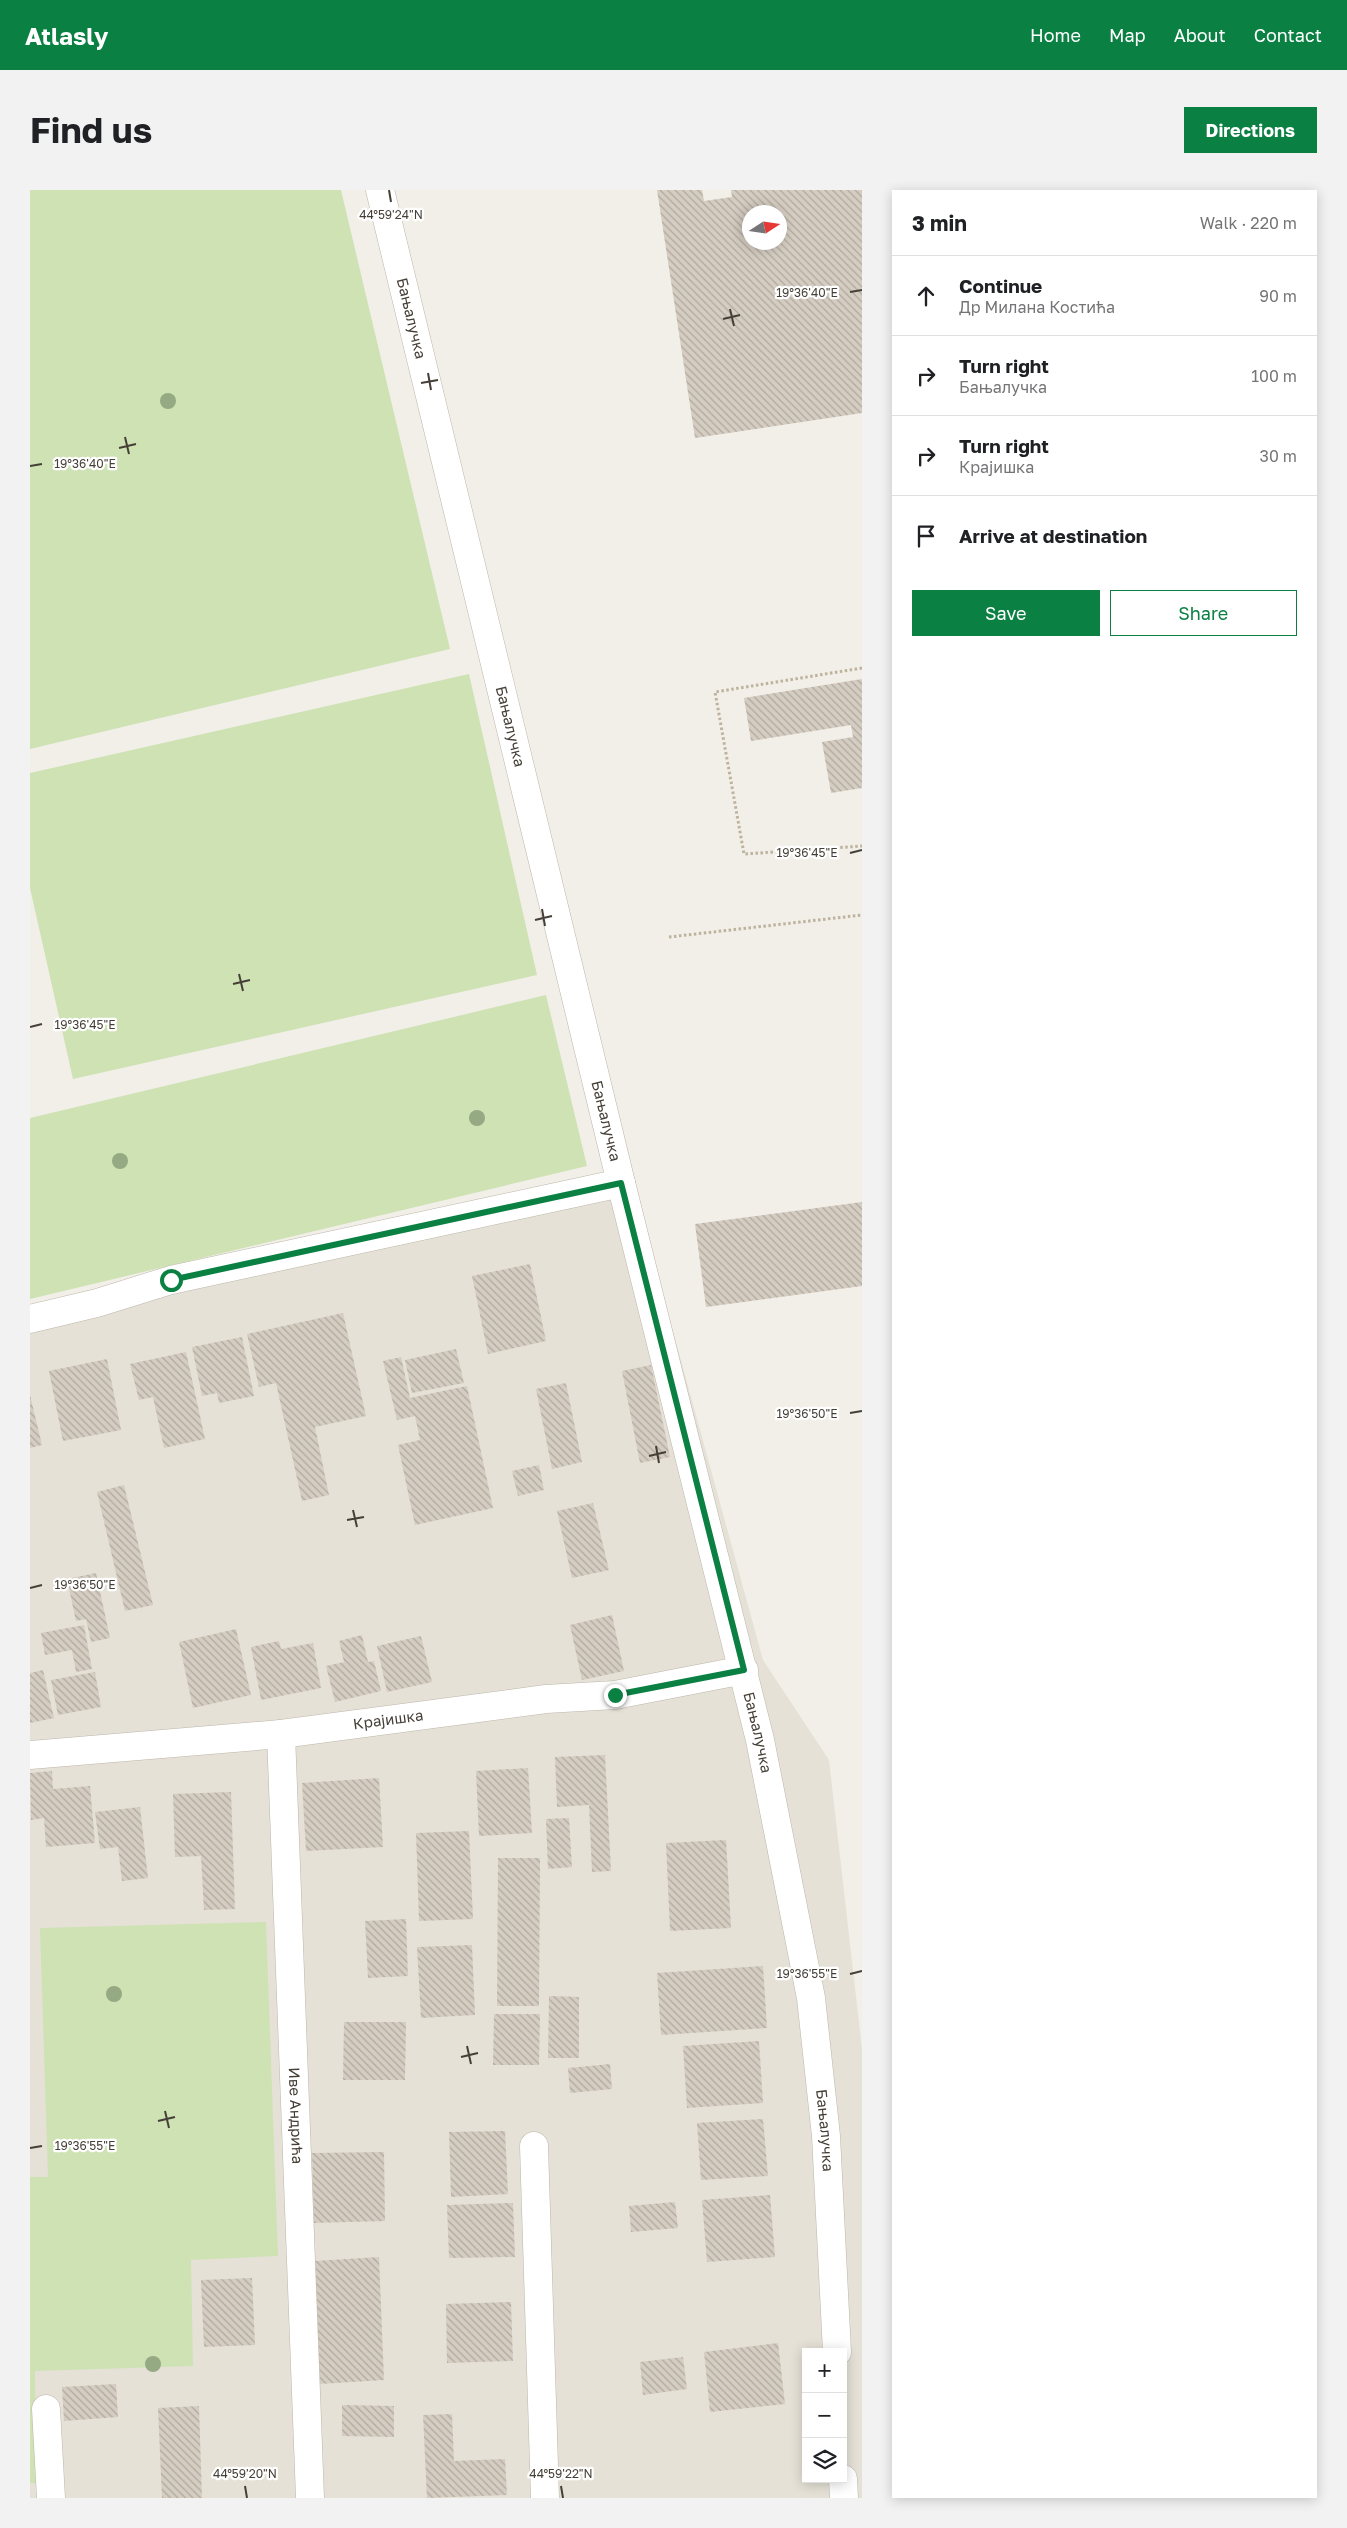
<!DOCTYPE html>
<meta charset="utf-8">
<style>
body{margin:0;font-family:"Golos Text",sans-serif;background:#f2f2f2;color:#202124}
.controls{position:absolute;right:15px;bottom:15px;display:grid;overflow:hidden;border-radius:0px;box-shadow:0 2px 12px #0003}
.controls button{width:45px;height:45px;display:grid;place-items:center;padding:0;border:0;border-bottom:1px solid #e0e0e0;background:#fff;color:#202124;font:25px sans-serif}
.compass{position:absolute;left:712px;top:15px;width:45px;height:45px;border-radius:50%;background:#fff;box-shadow:0 2px 12px #0003;rotate:78deg}
.stop{position:absolute;width:15px;height:15px;margin:-11px;border:4px solid #0b8043;border-radius:50%;background:#fff}
.stop.end{background:#0b8043;border-color:#fff;box-shadow:0 1px 5px #0008}
.list{margin:0;padding:0;list-style:none}
h2{display:flex;justify-content:space-between;align-items:center;height:65px;margin:0;padding:0 20px;font-size:21px}
h2 small{font-size:16px;font-weight:400;color:#757577}
.list li{display:grid;grid-template-columns:32px 1fr auto;gap:15px;align-items:center;box-sizing:border-box;height:80px;padding:0 20px;border-top:1px solid #e0e0e0}
.list b{display:block;font-size:19px;white-space:nowrap}
.list p{margin:0;font-size:16px;white-space:nowrap;color:#757577}
.list em{font-size:16px;font-style:normal;color:#757577}
.actions{display:flex;gap:10px;padding:15px 20px}
.actions a{flex:1;padding:11px 0;border:1px solid #0b8043;border-radius:0px;text-align:center;font-size:18px;color:#0b8043}
.actions .main{background:#0b8043;color:#fff}
.icon{flex:none;width:28px;height:28px;fill:none;stroke:currentColor;stroke-width:2;stroke-linecap:round;stroke-linejoin:round}
.map{position:relative;flex:none;width:832px;height:2308px;overflow:hidden;border-radius:0px}
header{display:flex;align-items:center;gap:30px;box-sizing:border-box;height:70px;padding:0 25px;background:#0b8043;color:#fff}
header strong{font-size:24px}
nav{display:flex;gap:28px;margin-inline-start:auto;font-size:18px}
.intro{display:flex;align-items:center;justify-content:space-between;box-sizing:border-box;height:120px;padding:0 30px}
h1{margin:0;font-size:35px}
.button{padding:12px 22px;border-radius:0px;background:#0b8043;color:#fff;font-size:18px;font-weight:700}
main{display:flex;gap:30px;padding:0 30px}
aside{flex:1;background:#fff;border-radius:0px;box-shadow:0 2px 12px #0003}
.map>svg:first-child{display:block}
</style>
<header>
<strong>Atlasly</strong>
<nav><a>Home</a><a>Map</a><a>About</a><a>Contact</a></nav>
</header>
<div class="intro"><h1>Find us</h1><a class="button">Directions</a></div>
<main>
<div class="map">
<svg width="832" height="2308" viewBox="0 0 832 2308">
<defs>
<pattern id="building-back-hatch" width="6" height="6" patternUnits="userSpaceOnUse" patternTransform="scale(1.25)"><rect width="6" height="6" fill="#d5cdc1"/><path d="M-1 5l2 2M0 0l6 6M5-1l2 2" fill="none" stroke="#afa89e"/></pattern>
</defs>
<rect width="100%" height="100%" fill="#f2efe8"/>
<!-- residential -->
<path fill="#e5e1d6" fill-rule="evenodd" d="M603,995L733,1470L799,1570L832,1859V2308H0V1116ZM776,2162H813V2289H776Z"/>
<!-- green -->
<g fill="#cee2b4">
<path d="M0,0H311L420,459L0,559Z"/>
<path d="M439,484L507,785L43,889L0,698V583Z"/>
<path d="M516,805L557,976L0,1109V928Z"/>
<path d="M236,1732L248,2066L161,2070L163,2176L5,2181L6,2293H0V1987H18L10,1738Z"/>
</g>
<!-- building -->
<g fill="url(#building-back-hatch)" fill-rule="evenodd">
<path d="M627,0H672L674,11L702,7L701,0H832V223L665,248ZM719,22H749V52H719Z"/>
<path d="M832,489V598L801,603L792,552L823,547L821,535L721,551L714,508Z"/>
<path d="M832,1012V1096L676,1117L665,1034Z"/>
<path d="M500,1074L516,1151L458,1164L442,1086Z"/>
<path d="M313,1123L336,1226L285,1237L299,1305L272,1311L246,1193L229,1197L217,1144Z"/>
<path d="M212,1147L224,1206L189,1213L187,1203L172,1206L162,1157Z"/>
<path d="M426,1159L434,1193L382,1203L375,1170Z"/>
<path d="M156,1162L175,1249L134,1258L123,1207L109,1210L100,1174Z"/>
<path d="M371,1167L380,1208L437,1196L463,1318L385,1335L368,1255L390,1250L385,1226L367,1230L353,1171Z"/>
<path d="M77,1169L91,1240L33,1251L19,1181Z"/>
<path d="M621,1175L640,1267L610,1273L592,1181Z"/>
<path d="M536,1193L552,1272L522,1279L506,1199Z"/>
<path d="M0,1205L12,1255L0,1258Z"/>
<path d="M509,1275L514,1300L488,1306L482,1281Z"/>
<path d="M94,1295L123,1415L95,1421L67,1302Z"/>
<path d="M563,1313L579,1380L542,1388L527,1321Z"/>
<path d="M66,1383L80,1448L61,1452L56,1429L46,1431L37,1389Z"/>
<path d="M582,1425L594,1481L552,1490L540,1435Z"/>
<path d="M54,1435L62,1479L46,1482L42,1460L15,1465L11,1443Z"/>
<path d="M206,1439L221,1505L163,1518L149,1452Z"/>
<path d="M332,1445L338,1472L344,1471L351,1501L305,1512L296,1476L314,1472L309,1451Z"/>
<path d="M391,1446L402,1492L357,1502L347,1456Z"/>
<path d="M249,1451L251,1459L283,1453L291,1498L231,1510L221,1457Z"/>
<path d="M13,1480L24,1528L0,1533V1483Z"/>
<path d="M65,1482L71,1517L28,1525L21,1490Z"/>
<path d="M575,1565L581,1681L562,1682L559,1615L527,1617L525,1567Z"/>
<path d="M498,1578L502,1643L449,1646L446,1581Z"/>
<path d="M22,1581L23,1599L60,1596L65,1653L16,1657L14,1628L1,1630L0,1583Z"/>
<path d="M349,1588L353,1657L276,1661L272,1593Z"/>
<path d="M201,1602L205,1719L174,1720L171,1666L145,1667L143,1604Z"/>
<path d="M110,1617L118,1688L92,1691L88,1657L70,1659L65,1622Z"/>
<path d="M539,1628L542,1677L518,1679L516,1629Z"/>
<path d="M439,1641L443,1729L389,1731L386,1643Z"/>
<path d="M696,1650L701,1738L640,1741L636,1653Z"/>
<path d="M468,1668H510L509,1816H467Z"/>
<path d="M376,1729L378,1786L338,1788L335,1731Z"/>
<path d="M442,1755L445,1825L391,1828L387,1757Z"/>
<path d="M733,1776L737,1838L631,1845L627,1783Z"/>
<path d="M519,1806L549,1807V1868H518Z"/>
<path d="M464,1824H510L509,1875H463Z"/>
<path d="M314,1832H376L375,1890H313Z"/>
<path d="M729,1851L733,1913L657,1918L653,1856Z"/>
<path d="M580,1874L582,1899L540,1903L538,1878Z"/>
<path d="M733,1929L738,1986L671,1990L667,1933Z"/>
<path d="M475,1941L478,2004L421,2007L419,1942Z"/>
<path d="M354,1962L355,2031L284,2033L282,1963Z"/>
<path d="M740,2005L745,2067L677,2072L672,2010Z"/>
<path d="M645,2012L648,2038L601,2042L599,2016Z"/>
<path d="M483,2013L485,2067L419,2068L417,2015Z"/>
<path d="M349,2067L354,2190L290,2194L285,2071Z"/>
<path d="M222,2088L225,2155L174,2157L171,2090Z"/>
<path d="M481,2112L483,2171L417,2173L416,2114Z"/>
<path d="M748,2153L755,2214L680,2222L674,2162Z"/>
<path d="M653,2167L657,2199L613,2205L610,2172Z"/>
<path d="M86,2194L88,2227L34,2231L32,2197Z"/>
<path d="M312,2215L364,2216V2247L312,2246Z"/>
<path d="M169,2216L172,2308H132L128,2218Z"/>
<path d="M422,2224L424,2271L475,2269L477,2305L397,2308L393,2225Z"/>
</g>
<g fill="none" stroke-linecap="round" stroke-linejoin="round">
<!-- minor casing -->
<g stroke="#bdb6ab" stroke-width="29">
<g id="minor">
<path id="s1" d="M350,0L591,993L730,1550L781,1808L796,1946L807,2162"/>
<path d="M0,1129L67,1113L141,1090L591,993"/>
<path id="s2" d="M251,1544L280,2308"/>
<path id="s3" d="M0,1565L251,1544L516,1509L585,1505L714,1480"/>
<path d="M504,1956L515,2308"/>
<path d="M16,2219L21,2308"/>
<path d="M813,2289L814,2308"/>
</g>
</g>
<!-- path -->
<g stroke="#bdb29e" stroke-width="3" stroke-dasharray="2.5 2.5" stroke-linecap="butt">
<path d="M832,478L685,502L714,664L832,656"/>
<path d="M639,747L832,725"/>
</g>
<!-- minor -->
<use href="#minor" stroke="#fff" stroke-width="28"/>
</g>
<!-- trees -->
<g fill="#95a983">
<circle cx="138" cy="211" r="8"/>
<circle cx="447" cy="928" r="8"/>
<circle cx="90" cy="971" r="8"/>
<circle cx="84" cy="1804" r="8"/>
<circle cx="123" cy="2174" r="8"/>
</g>
<g fill="none" stroke-linecap="round" stroke-linejoin="round">
<!-- route -->
<path stroke="#0b8043" stroke-width="6" d="M141,1090L591,993L714,1480L585,1505"/>
</g>
<!-- ticks -->
<path fill="none" stroke="#453f37" stroke-width="2" d="M359,0L361,12M820,102L832,100M700,119L704,136M693,129L710,125M398,183L401,200M391,193L408,190M95,247L99,264M89,258L106,254M0,276L12,274M820,663L832,660M512,719L515,736M505,730L522,726M209,784L213,801M203,794L220,790M0,837L12,834M820,1223L832,1221M626,1256L629,1273M619,1266L636,1262M323,1320L327,1337M317,1330L334,1327M0,1398L12,1395M820,1784L832,1781M437,1856L441,1874M431,1867L448,1863M135,1921L139,1938M128,1931L145,1927M0,1958L12,1956M215,2296L217,2308M531,2296L533,2308"/>
<g text-anchor="middle" stroke-width="4.5" stroke-linejoin="round" paint-order="stroke">
<!-- street labels -->
<g font-size="15" fill="#453f37" stroke="#fff">
<text dy="5" stroke="none"><textPath href="#s1" startOffset="132">Бањалучка</textPath></text>
<text dy="5" stroke="none"><textPath href="#s1" startOffset="552">Бањалучка</textPath></text>
<text dy="5" stroke="none"><textPath href="#s1" startOffset="958">Бањалучка</textPath></text>
<text dy="5" stroke="none"><textPath href="#s3" startOffset="360">Крајишка</textPath></text>
<text dy="5" stroke="none"><textPath href="#s1" startOffset="1588">Бањалучка</textPath></text>
<text dy="5" stroke="none"><textPath href="#s2" startOffset="382">Иве Андрића</textPath></text>
<text dy="5" stroke="none"><textPath href="#s1" startOffset="1992">Бањалучка</textPath></text>
</g>
</g>
<g font-size="12" text-anchor="middle" fill="#453f37" stroke="#fff" stroke-width="4.5" stroke-linejoin="round" paint-order="stroke">
<text x="361" y="29">44°59'24"N</text>
<text x="777" y="107">19°36'40"E</text>
<text x="55" y="278">19°36'40"E</text>
<text x="777" y="667">19°36'45"E</text>
<text x="55" y="839">19°36'45"E</text>
<text x="777" y="1228">19°36'50"E</text>
<text x="55" y="1399">19°36'50"E</text>
<text x="777" y="1788">19°36'55"E</text>
<text x="55" y="1960">19°36'55"E</text>
<text x="215" y="2288">44°59'20"N</text>
<text x="531" y="2288">44°59'22"N</text>
</g>
</svg>
<div class="controls">
<button>+</button>
<button>−</button>
<button><svg class="icon" aria-label="layers" viewBox="0 0 24 24"><path d="M12 4l9 5-9 5-9-5zM3 14l9 5 9-5"/></svg></button>
</div>
<svg class="compass" viewBox="-18 -18 36 36"><path d="M0-13l5 13h-10z" fill="#e53935"/><path d="M0 13l5-13h-10z" fill="#757577"/></svg>
<div class="stop" style="left:141px;top:1090px"></div>
<div class="stop end" style="left:585px;top:1505px"></div>
</div>
<aside>
<h2>3 min<small>Walk · 220 m</small></h2>
<ul class="list">
<li><svg class="icon" aria-label="ahead" viewBox="0 0 24 24"><path d="M12 20V5M6 11l6-6 6 6"/></svg><div><b>Continue</b><p>Др Милана Костића</p></div><em>90 m</em></li>
<li><svg class="icon" aria-label="right" viewBox="0 0 24 24"><path d="M7 20v-9h11M14 6l5 5-5 5"/></svg><div><b>Turn right</b><p>Бањалучка</p></div><em>100 m</em></li>
<li><svg class="icon" aria-label="right" viewBox="0 0 24 24"><path d="M7 20v-9h11M14 6l5 5-5 5"/></svg><div><b>Turn right</b><p>Крајишка</p></div><em>30 m</em></li>
<li><svg class="icon" aria-label="arrive" viewBox="0 0 24 24"><path d="M6 21V4h12l-3 4 3 4H6"/></svg><div><b>Arrive at destination</b></div></li>
</ul>
<div class="actions"><a class="main">Save</a><a>Share</a></div>
</aside>
</main>
